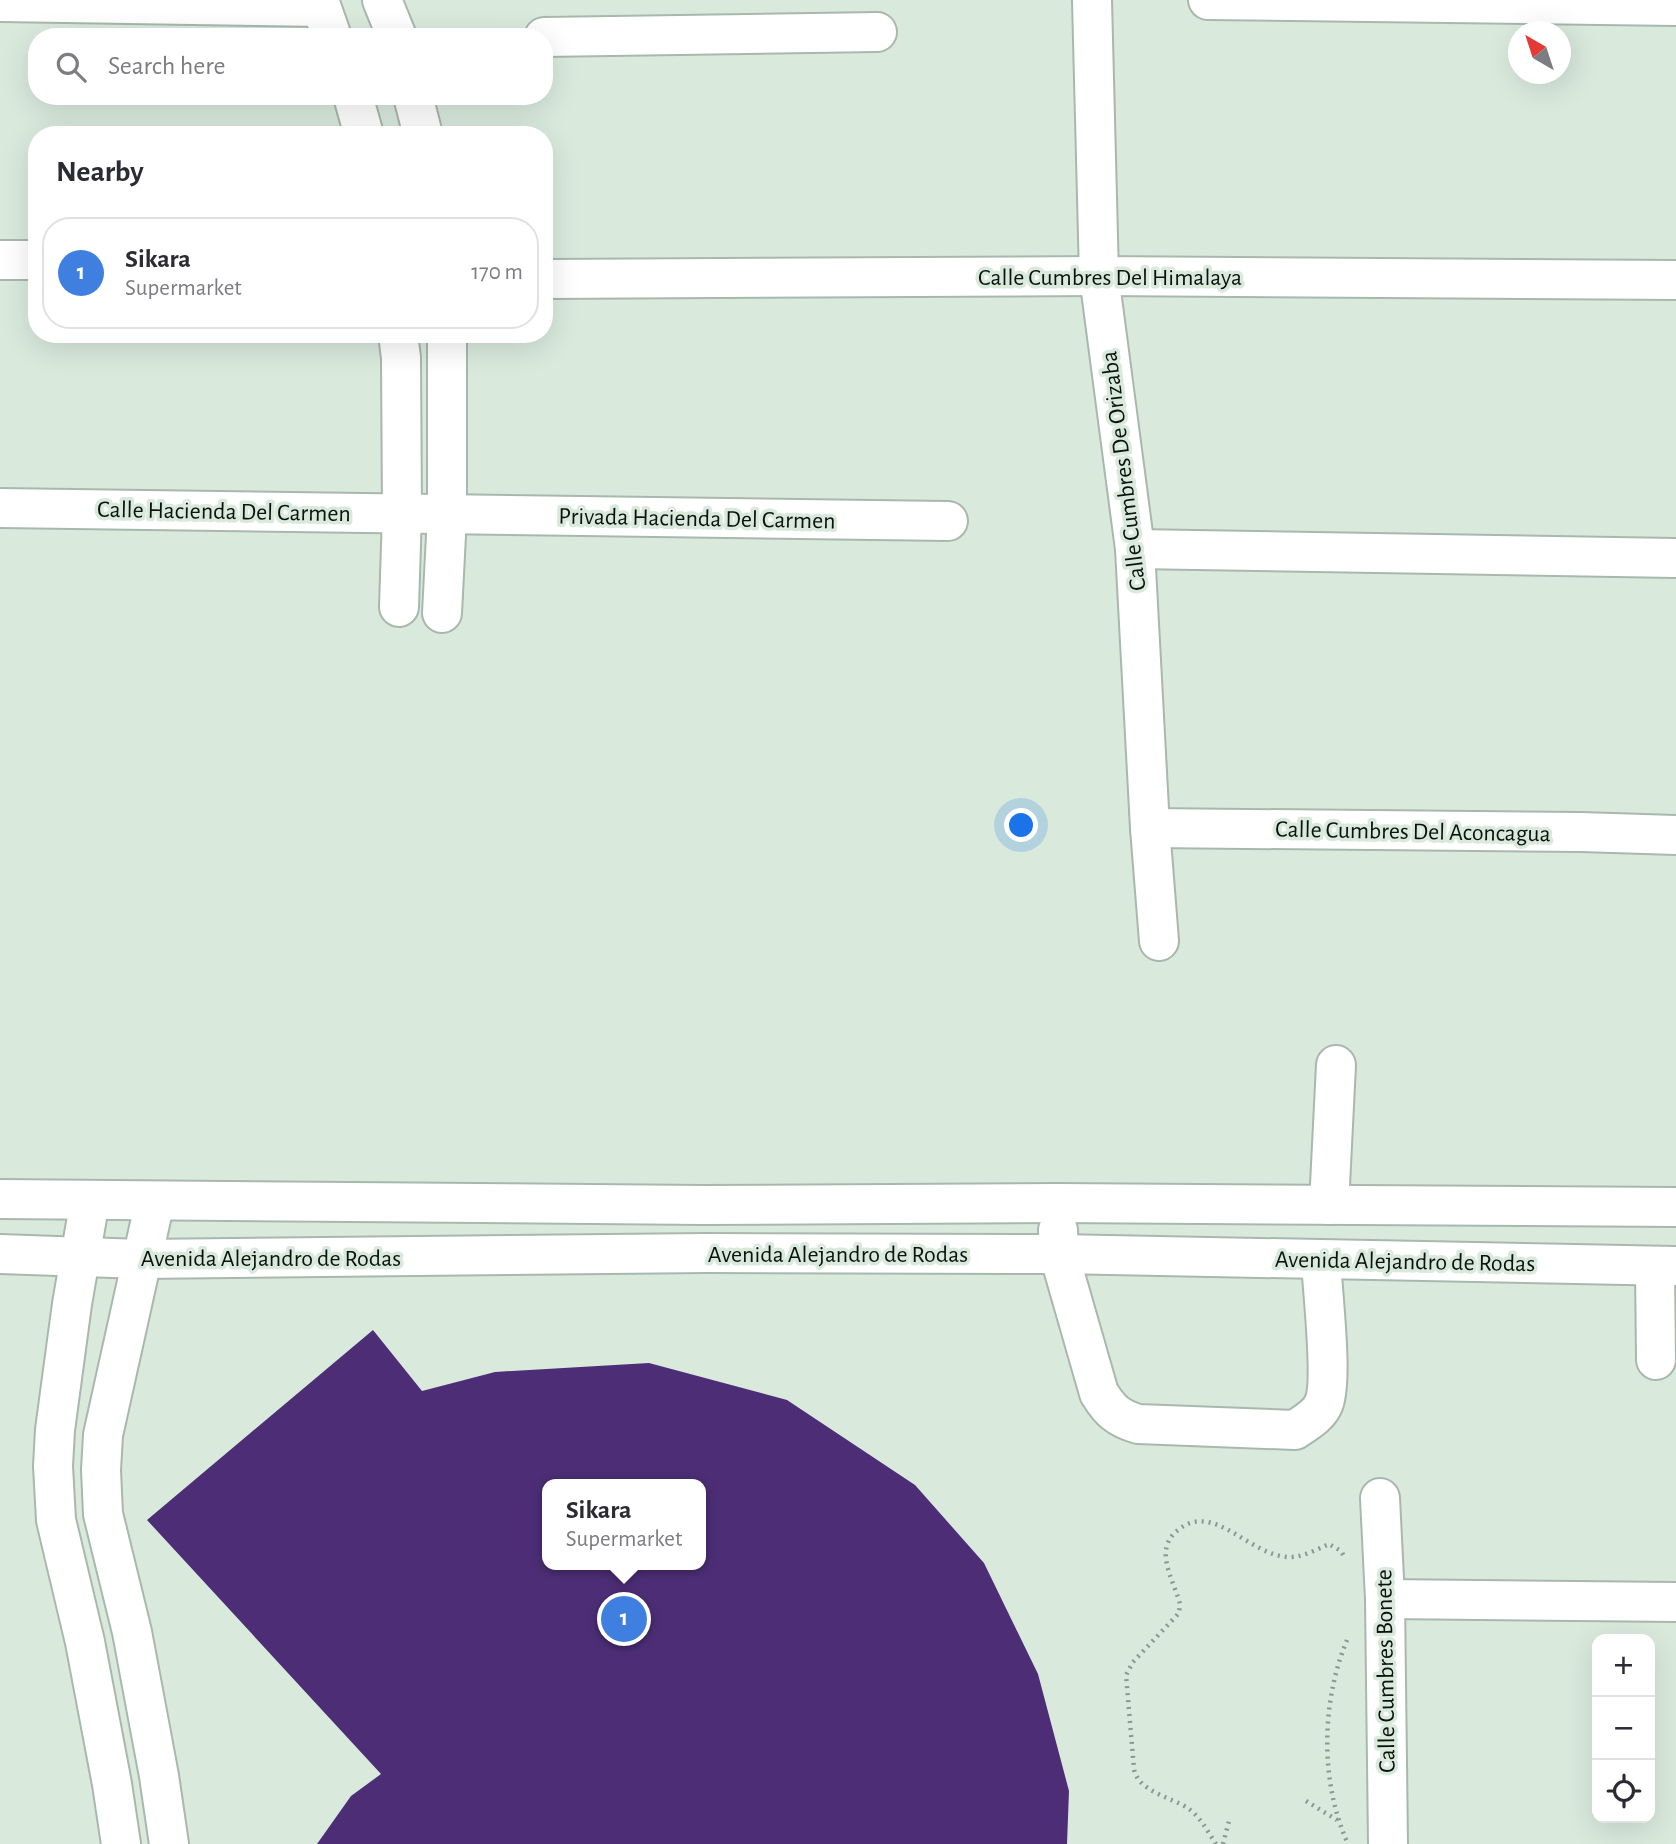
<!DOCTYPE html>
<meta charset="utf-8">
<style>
body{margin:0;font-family:"Alegreya Sans",sans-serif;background:#f7f7f7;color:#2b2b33}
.controls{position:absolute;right:21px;bottom:21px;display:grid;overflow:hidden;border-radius:14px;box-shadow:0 7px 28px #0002}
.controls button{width:63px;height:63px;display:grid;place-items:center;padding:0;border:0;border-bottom:2px solid #e1e1e2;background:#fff;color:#2b2b33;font:35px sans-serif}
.compass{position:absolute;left:1508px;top:21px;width:63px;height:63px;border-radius:50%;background:#fff;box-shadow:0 7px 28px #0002;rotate:321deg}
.you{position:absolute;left:1022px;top:826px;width:24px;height:24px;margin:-18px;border:5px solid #fff;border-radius:50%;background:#1a73e8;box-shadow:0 0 0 10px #1a73e833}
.badge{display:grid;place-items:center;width:46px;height:46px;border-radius:50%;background:#1a73e8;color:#fff;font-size:23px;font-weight:700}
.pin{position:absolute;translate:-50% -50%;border:4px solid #fff;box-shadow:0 2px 7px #0006}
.popup{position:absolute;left:542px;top:1479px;width:164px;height:91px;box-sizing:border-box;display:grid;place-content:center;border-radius:14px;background:#fff;filter:drop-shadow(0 2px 5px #0005);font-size:23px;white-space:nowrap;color:#7c7c81}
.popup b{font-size:26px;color:#2b2b33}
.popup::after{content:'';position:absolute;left:50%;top:100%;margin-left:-14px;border:14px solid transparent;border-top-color:#fff}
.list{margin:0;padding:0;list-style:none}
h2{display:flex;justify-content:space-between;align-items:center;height:91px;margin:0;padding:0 28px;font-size:30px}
h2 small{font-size:23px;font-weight:400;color:#7c7c81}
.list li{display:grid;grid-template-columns:46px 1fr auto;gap:21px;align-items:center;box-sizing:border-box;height:112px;margin:0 14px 14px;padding:0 14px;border:2px solid #e1e1e2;border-radius:28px}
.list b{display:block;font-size:26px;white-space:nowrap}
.list p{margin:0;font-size:23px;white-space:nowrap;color:#7c7c81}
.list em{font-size:23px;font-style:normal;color:#7c7c81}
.icon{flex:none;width:38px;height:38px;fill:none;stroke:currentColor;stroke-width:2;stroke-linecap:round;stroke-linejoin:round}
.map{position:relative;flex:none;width:1676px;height:1844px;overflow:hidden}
.search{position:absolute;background:#fff;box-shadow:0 7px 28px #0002;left:28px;top:28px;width:525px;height:77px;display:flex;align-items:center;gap:18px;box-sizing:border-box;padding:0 24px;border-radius:28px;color:#7c7c81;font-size:26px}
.panel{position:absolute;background:#fff;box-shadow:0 7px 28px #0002;left:28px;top:126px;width:525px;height:217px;border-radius:28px}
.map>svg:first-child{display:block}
</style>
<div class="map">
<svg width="1676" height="1844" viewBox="0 0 1676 1844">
<rect width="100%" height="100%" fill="#d9eadd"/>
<!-- building -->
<path fill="#4d2e76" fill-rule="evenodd" d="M373,1330L422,1391L495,1372L649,1363L787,1400L915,1485L984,1563L1038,1674L1069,1791L1067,1844H317L351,1796L381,1774L147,1520ZM547,1484H701V1565H547Z"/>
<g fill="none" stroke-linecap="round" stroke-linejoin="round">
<!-- minor casing -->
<g stroke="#a8b8ac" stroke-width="42">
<g id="minor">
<path d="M319,0L332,37"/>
<path d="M382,0L397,37"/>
<path d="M1092,0L1099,276L1135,549L1150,828L1159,941"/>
<path d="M1208,0L1676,6"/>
<path d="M0,2L321,7"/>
<path d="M544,37L877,32"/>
<path d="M353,96L364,135"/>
<path d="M413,96L423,135"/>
<path d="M0,260H37"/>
<path d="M544,279L1099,276L1676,280"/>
<path d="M398,334L401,358L402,513L399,607"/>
<path d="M0,508L948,521"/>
<path d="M1135,549L1676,558"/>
<path d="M442,613L447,516V334"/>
<path d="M1150,828L1581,832L1676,835"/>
<path d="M0,1199L703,1205L1057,1203L1676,1207"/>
<path d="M90,1200L72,1304L55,1430L53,1466L56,1520L85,1642L112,1784L121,1844"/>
<path d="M155,1201L103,1435L101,1470L103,1514L132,1632L159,1776L169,1844"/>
<path d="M1329,1205L1336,1065"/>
<path d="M1058,1230L1059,1254L1099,1393C1110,1411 1118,1418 1138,1424L1295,1430C1305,1423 1318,1416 1323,1405C1334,1384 1322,1288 1321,1260"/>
<path d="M0,1254L141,1259L707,1253L1059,1254L1676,1266"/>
<path d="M1655,1267L1656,1360"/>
<path d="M1380,1498L1385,1599L1388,1844"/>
<path d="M1385,1599L1676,1602"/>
</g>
</g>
<!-- path -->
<g stroke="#8c988f" stroke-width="4.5" stroke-dasharray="2 5" stroke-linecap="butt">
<path d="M1347,1640C1321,1703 1320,1782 1348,1844"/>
<path d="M1306,1801L1337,1820"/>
<path d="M1216,1844C1208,1832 1201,1818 1189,1809C1172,1797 1138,1792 1134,1769L1126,1675L1133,1662L1179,1613L1180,1604C1173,1578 1153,1550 1178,1530C1213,1501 1248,1554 1287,1557C1301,1558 1316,1550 1329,1544L1341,1551L1345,1558"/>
<path d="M1223,1844L1230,1817"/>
</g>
<!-- minor -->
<use href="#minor" stroke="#fff" stroke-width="38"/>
</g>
<g text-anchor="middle" stroke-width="7" stroke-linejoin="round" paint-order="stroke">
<!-- street labels -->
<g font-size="24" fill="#0c120e" stroke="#d9eadd">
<text x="1110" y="285">Calle Cumbres Del Himalaya</text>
<text transform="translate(1123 471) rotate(-97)" y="8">Calle Cumbres De Orizaba</text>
<text transform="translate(224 511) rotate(1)" y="8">Calle Hacienda Del Carmen</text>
<text transform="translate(697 518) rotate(1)" y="8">Privada Hacienda Del Carmen</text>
<text transform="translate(1413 831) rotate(1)" y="8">Calle Cumbres Del Aconcagua</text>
<text x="838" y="1262">Avenida Alejandro de Rodas</text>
<text x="271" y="1266">Avenida Alejandro de Rodas</text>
<text transform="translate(1405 1261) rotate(1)" y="8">Avenida Alejandro de Rodas</text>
<text transform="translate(1385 1671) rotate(-91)" y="8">Calle Cumbres Bonete</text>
</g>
</g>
</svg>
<div class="controls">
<button>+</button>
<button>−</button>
<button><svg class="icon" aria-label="locate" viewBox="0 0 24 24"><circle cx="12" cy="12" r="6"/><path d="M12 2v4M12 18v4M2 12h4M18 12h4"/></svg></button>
</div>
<svg class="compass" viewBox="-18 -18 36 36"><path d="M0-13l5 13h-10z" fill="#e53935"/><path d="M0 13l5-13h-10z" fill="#7c7c81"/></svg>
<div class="you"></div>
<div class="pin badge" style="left:624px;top:1619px;background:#3f7fe0">1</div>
<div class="popup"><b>Sikara</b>Supermarket</div>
<div class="search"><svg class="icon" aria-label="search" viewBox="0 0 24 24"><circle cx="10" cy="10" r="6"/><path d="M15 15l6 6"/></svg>Search here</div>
<section class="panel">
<h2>Nearby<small></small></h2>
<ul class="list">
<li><span class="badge" style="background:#3f7fe0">1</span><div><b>Sikara</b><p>Supermarket</p></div><em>170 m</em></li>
</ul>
</section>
</div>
